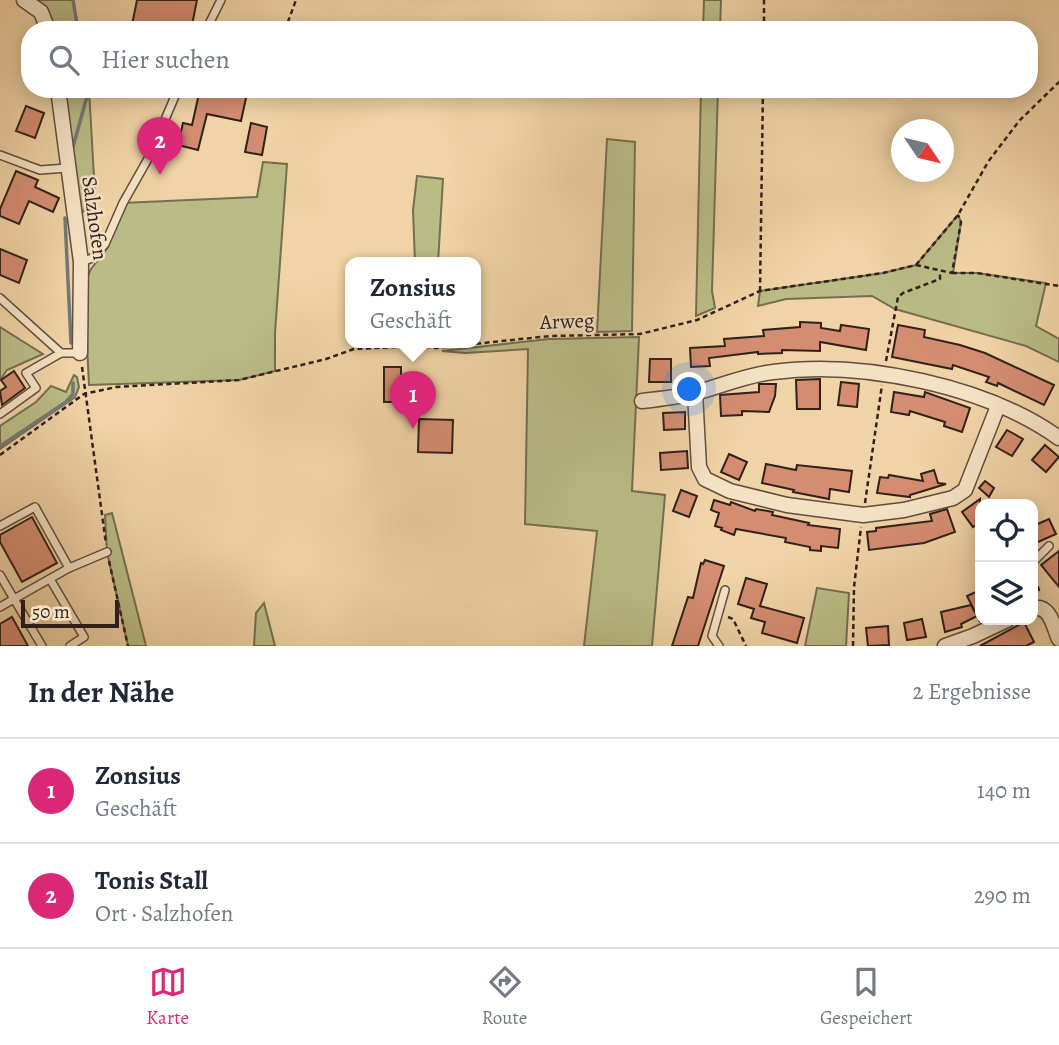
<!DOCTYPE html>
<html lang="de">
<meta charset="utf-8">
<style>
body{margin:0;font-family:Alegreya,serif;background:#f2f2f3;color:#1f2937}
.controls{position:absolute;right:21px;bottom:21px;display:grid;overflow:hidden;border-radius:14px;box-shadow:0 4px 18px #0003}
.controls button{width:63px;height:63px;display:grid;place-items:center;padding:0;border:0;border-bottom:2px solid #e0e1e3;background:#fff;color:#1f2937;font:35px sans-serif}
.compass{position:absolute;left:891px;top:119px;width:63px;height:63px;border-radius:50%;background:#fff;box-shadow:0 4px 18px #0003;rotate:125deg}
.scale{position:absolute;left:21px;bottom:18px;width:98px;box-sizing:border-box;padding-left:7px;border:4px solid #31211a;border-top:0;font-size:19px;line-height:24px;white-space:nowrap;color:#31211a;-webkit-text-stroke:5px #f5e2c5;paint-order:stroke}
.you{position:absolute;left:690px;top:390px;width:24px;height:24px;margin:-18px;border:5px solid #fff;border-radius:50%;background:#1a73e8;box-shadow:0 0 0 10px #1a73e833}
.badge{display:grid;place-items:center;width:46px;height:46px;border-radius:50%;background:#db2777;color:#fff;font-size:23px;font-weight:700}
.pin{position:absolute;translate:-50% -58px;filter:drop-shadow(0 2px 4px #0008)}
.pin::after{content:'';position:absolute;top:37px;width:24px;height:21px;background:inherit;clip-path:polygon(0 0,100% 0,50% 100%)}
.popup{position:absolute;left:345px;top:257px;width:136px;height:91px;box-sizing:border-box;display:grid;place-content:center;border-radius:14px;background:#fff;filter:drop-shadow(0 2px 5px #0005);font-size:23px;white-space:nowrap;color:#747a83}
.popup b{font-size:26px;color:#1f2937}
.popup::after{content:'';position:absolute;left:50%;top:100%;margin-left:-14px;border:14px solid transparent;border-top-color:#fff}
.list{margin:0;padding:0;list-style:none}
h2{display:flex;justify-content:space-between;align-items:center;height:91px;margin:0;padding:0 28px;font-size:30px}
h2 small{font-size:23px;font-weight:400;color:#747a83}
.list li{display:grid;grid-template-columns:46px 1fr auto;gap:21px;align-items:center;box-sizing:border-box;height:105px;padding:0 28px;border-top:2px solid #e0e1e3}
.list b{display:block;font-size:26px;white-space:nowrap}
.list p{margin:0;font-size:23px;white-space:nowrap;color:#747a83}
.list em{font-size:23px;font-style:normal;color:#747a83}
.icon{flex:none;width:38px;height:38px;fill:none;stroke:currentColor;stroke-width:2;stroke-linecap:round;stroke-linejoin:round}
.map{position:relative;flex:none;width:1059px;height:646px;overflow:hidden}
.search{position:absolute;background:#fff;box-shadow:0 4px 18px #0003;left:21px;right:21px;top:21px;height:77px;display:flex;align-items:center;gap:18px;box-sizing:border-box;padding:0 24px;border-radius:28px;color:#747a83;font-size:26px}
.sheet{height:301px;background:#fff}
nav{display:flex;justify-content:space-around;align-items:center;box-sizing:border-box;height:98px;border-top:2px solid #e0e1e3;background:#fff;font-size:19px;color:#747a83}
nav a{display:grid;justify-items:center;gap:4px}
nav .on{color:#db2777}
.map>svg:first-child{display:block}
</style>
<div class="map">
<svg width="1059" height="646" viewBox="0 0 1059 646">
<rect width="100%" height="100%" fill="#f0d3a6"/>
<filter id="stains"><feTurbulence type="fractalNoise" baseFrequency=".00286" numOctaves="4"/><feColorMatrix values="0 0 0 0 .2 0 0 0 0 .09 0 0 0 0 .02 0 0 0 .5 -.17"/></filter>
<radialGradient id="worn" r=".72"><stop offset=".6" stop-color="#630" stop-opacity="0"/><stop offset="1" stop-color="#630" stop-opacity=".3"/></radialGradient>
<!-- green -->
<g fill="#babc86" stroke="#766e50" stroke-width="2">
<path d="M36,0H73L78,30H50L46,7Z"/>
<path d="M704,0H721L720,30H703Z"/>
<path d="M58,89H89L95,195L80,216Z"/>
<path d="M701,89H718L712,291L715,308L696,316Z"/>
<path d="M607,139L635,142L632,331L597,332Z"/>
<path d="M263,162L287,164L275,333V371L239,380L89,385L84,285L91,269L108,247L123,203L257,197Z"/>
<path d="M417,176L443,179L438,263H415L413,210Z"/>
<path d="M958,215L961,222L953,273H977L1046,283L1036,326L1059,339V362L1026,346L895,309L872,296L786,299L758,306L760,291L883,273L916,265Z"/>
<path d="M0,327L43,354L7,370L0,380Z"/>
<path d="M639,337L632,491L665,495L652,646H584L597,531L525,524L528,349L465,353L442,351L549,339Z"/>
<path d="M74,375L77,377L79,387L75,397L0,449V426L36,402L51,386L66,392Z"/>
<path d="M112,513L146,646H128L107,552L105,515Z"/>
<path d="M817,588L849,593L846,646H805Z"/>
<path d="M264,603L275,646H254L256,613Z"/>
</g>
<g fill="none" stroke-linecap="round" stroke-linejoin="round">
<!-- stream -->
<g stroke="#747976" stroke-width="3.5">
<path d="M73,0L78,30"/>
<path d="M73,147L89,89"/>
<path d="M65,218L71,343"/>
<path d="M0,446L66,402L73,394V383"/>
</g>
</g>
<!-- building -->
<g fill="#d48d71" stroke="#31211a" stroke-width="2">
<path d="M137,0H197L191,30H131Z"/>
<path d="M200,89H248L241,121L207,114L198,150L178,145L183,123L192,125Z"/>
<path d="M26,106L44,113L35,138L16,131Z"/>
<path d="M251,123L267,127L262,155L245,152Z"/>
<path d="M16,171L38,180L35,187L59,198L53,212L29,201L19,224L0,216V209Z"/>
<path d="M0,249L27,260L19,283L0,275Z"/>
<path d="M800,322L821,323V328L840,331L841,325L869,329L866,350L820,342V351L782,350V353L758,354V352L709,358L710,366L691,367L690,348L725,346L724,339L764,336L763,330L800,327Z"/>
<path d="M898,325L925,330L924,337L960,345L985,353L1054,385L1044,405L998,383L997,386L986,382L989,377L953,365L952,369L892,357Z"/>
<path d="M650,359H671V382H649Z"/>
<rect x="384" y="367" width="17" height="35"/>
<path d="M14,371L25,388L2,405L0,391L6,387L1,380Z"/>
<path d="M820,379V409H797L796,380Z"/>
<path d="M841,382L859,384L857,407L838,405Z"/>
<path d="M759,384H776L775,396L769,412L742,411V415L721,416L720,395L759,392Z"/>
<path d="M894,392L924,397L925,392L970,408L962,432L944,426L945,422L910,411L909,415L891,412Z"/>
<path d="M685,412V429L664,430L663,413Z"/>
<path d="M419,419L453,420L452,453L418,452Z"/>
<path d="M1007,430L1023,439L1012,456L996,447Z"/>
<path d="M1045,445L1059,457L1046,472L1032,460Z"/>
<path d="M687,451L688,468L661,470L660,453Z"/>
<path d="M729,454L747,462L739,480L721,472Z"/>
<path d="M766,464L796,470L797,465L852,471L849,492L830,489L829,499L793,492L794,490L762,483Z"/>
<path d="M934,470L938,483L946,484L910,495V497L877,493L880,477L888,478L889,475L923,481L921,474Z"/>
<path d="M985,481L994,488L989,497L979,488Z"/>
<path d="M681,490L697,496L689,517L673,511Z"/>
<path d="M980,499V522L973,527L962,512Z"/>
<path d="M714,500L730,505L731,502L755,511L756,509L773,512L772,515L809,523L808,525L840,529L838,548L821,546V551L810,550V547L785,542L786,538L736,529L734,535L721,530L722,528L715,526L719,513L711,510Z"/>
<path d="M947,509L955,532L924,543L869,550L867,532L876,531V528L932,521L930,514Z"/>
<path d="M32,517L57,563L22,582L0,542V535Z"/>
<path d="M1049,519L1056,534L1036,543L1033,535V526Z"/>
<path d="M1059,551V587L1041,565Z"/>
<path d="M705,560L724,566L698,646H672L688,597L693,598L701,563L703,564Z"/>
<path d="M746,578L767,584L760,606L804,618L797,643L762,633L765,622L751,618L754,609L738,604Z"/>
<path d="M980,590V622L967,596Z"/>
<path d="M971,605L977,616L961,624L962,627L945,632L941,612Z"/>
<path d="M12,617L28,646H0V624Z"/>
<path d="M922,619L926,637L907,640L904,623Z"/>
<path d="M1024,622L1034,642L1026,646H980Z"/>
<path d="M888,626L889,645L868,646L866,628Z"/>
</g>
<g fill="none" stroke-linecap="round" stroke-linejoin="round">
<!-- lane casing -->
<g stroke="#614e3d" stroke-width="10">
<g id="lane">
<path d="M206,30L221,0"/>
<path d="M0,155L40,170L67,168"/>
<path d="M82,262L92,258L105,244L123,203L149,157L178,89"/>
<path d="M0,298L61,353H80"/>
<path d="M0,414L36,388L26,373L61,353"/>
<path d="M0,526L35,507L69,568L14,599L42,646"/>
<path d="M1033,562L1049,546"/>
<path d="M69,568L107,552"/>
<path d="M0,575L14,599L0,607"/>
<path d="M50,579L84,637L70,646"/>
<path d="M719,646L712,636L725,590"/>
</g>
</g>
<!-- street casing -->
<g stroke="#614e3d" stroke-width="17">
<g id="street">
<path d="M24,0L41,12L48,30"/>
<path d="M58,89L81,262L80,353"/>
<path d="M695,393L699,467L705,479L730,491L787,505L863,515L904,510L953,498L965,490L998,406"/>
<path d="M642,401C660,399 678,397 695,393C721,386 746,375 773,372C862,360 986,386 1059,438"/>
<path d="M1033,608C1050,605 1053,625 1059,639"/>
<path d="M945,646L973,636L1007,620"/>
</g>
</g>
<!-- path -->
<g stroke="#31211a" stroke-width="2.5" stroke-dasharray="5 3.5" stroke-linecap="butt">
<path d="M285,30L296,0"/>
<path d="M764,30V0"/>
<path d="M916,265L952,273L961,222L958,215"/>
<path d="M952,273H977L1059,286"/>
<path d="M760,291L763,89"/>
<path d="M886,361L898,297L903,293L940,279V272"/>
<path d="M82,367L106,544"/>
<path d="M0,455L84,394L116,387L239,380L326,359L354,349L419,346L436,348L550,336L640,334L697,320L760,291L883,273L916,265L958,215L988,162L1019,121L1059,82"/>
<path d="M865,503L882,385"/>
<path d="M109,561L128,646"/>
<path d="M1033,570L1040,594"/>
<path d="M728,617L733,619L746,646"/>
<path d="M853,646L854,587L861,527"/>
</g>
<!-- lane -->
<use href="#lane" stroke="#f5e2c5" stroke-width="7"/>
<!-- street -->
<use href="#street" stroke="#f5e2c5" stroke-width="14"/>
</g>
<g text-anchor="middle" stroke-width="5" stroke-linejoin="round" paint-order="stroke">
<!-- street labels -->
<g font-size="21" fill="#31211a" stroke="#f5e2c5">
<text transform="translate(95 218) rotate(82)" y="7">Salzhofen</text>
<text transform="translate(567 321) rotate(-2)" y="7">Arweg</text>
</g>
</g>
<rect width="100%" height="100%" filter="url(#stains)"/>
<rect width="100%" height="100%" fill="url(#worn)"/>
</svg>
<div class="controls">
<button><svg class="icon" aria-label="locate" viewBox="0 0 24 24"><circle cx="12" cy="12" r="6"/><path d="M12 2v4M12 18v4M2 12h4M18 12h4"/></svg></button>
<button><svg class="icon" aria-label="layers" viewBox="0 0 24 24"><path d="M12 4l9 5-9 5-9-5zM3 14l9 5 9-5"/></svg></button>
</div>
<svg class="compass" viewBox="-18 -18 36 36"><path d="M0-13l5 13h-10z" fill="#e53935"/><path d="M0 13l5-13h-10z" fill="#747a83"/></svg>
<div class="scale">50 m</div>
<div class="you"></div>
<div class="pin badge" style="left:413px;top:429px">1</div>
<div class="popup"><b>Zonsius</b>Geschäft</div>
<div class="pin badge" style="left:160px;top:175px">2</div>
<div class="search"><svg class="icon" aria-label="search" viewBox="0 0 24 24"><circle cx="10" cy="10" r="6"/><path d="M15 15l6 6"/></svg>Hier suchen</div>
</div>
<section class="sheet">
<h2>In der Nähe<small>2 Ergebnisse</small></h2>
<ul class="list">
<li><span class="badge">1</span><div><b>Zonsius</b><p>Geschäft</p></div><em>140 m</em></li>
<li><span class="badge">2</span><div><b>Tonis Stall</b><p>Ort · Salzhofen</p></div><em>290 m</em></li>
</ul>
</section>
<nav>
<a class="on"><svg class="icon" aria-label="map" viewBox="0 0 24 24"><path d="M3 6l6-2 6 2 6-2v14l-6 2-6-2-6 2zM9 4v14M15 6v14"/></svg>Karte</a>
<a><svg class="icon" aria-label="directions" viewBox="0 0 24 24"><path d="M12 3l9 9-9 9-9-9zM9 14v-3h6M13 9l2 2-2 2"/></svg>Route</a>
<a><svg class="icon" aria-label="saved" viewBox="0 0 24 24"><path d="M7 4h10v16l-5-4-5 4z"/></svg>Gespeichert</a>
</nav>
